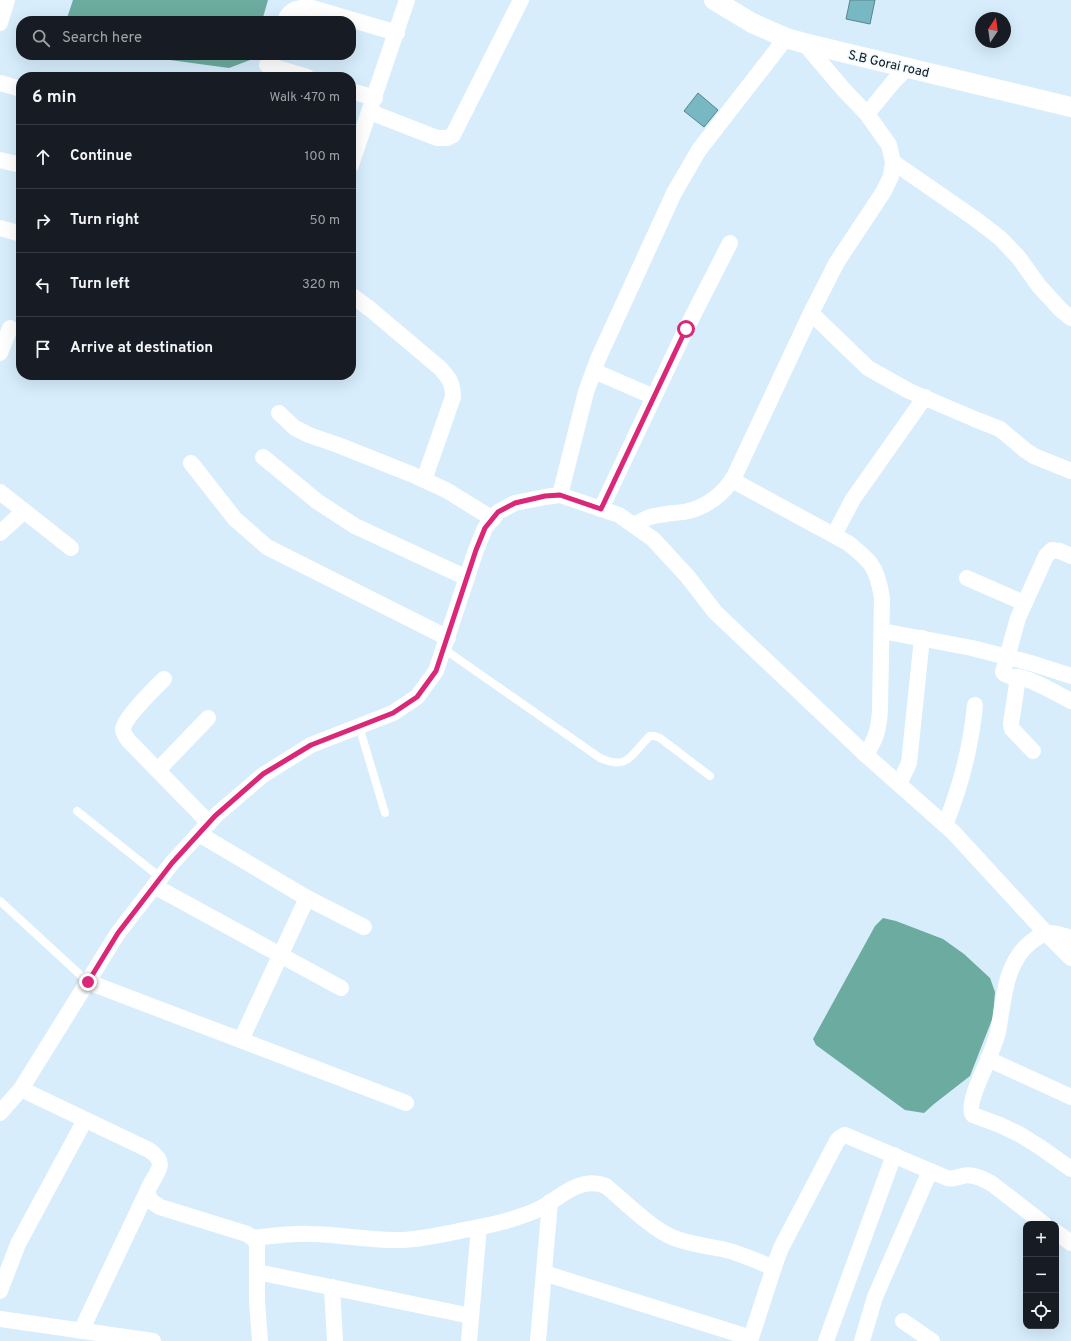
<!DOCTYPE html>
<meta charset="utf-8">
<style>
body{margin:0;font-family:Overpass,sans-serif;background:#242831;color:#f1f3f6}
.controls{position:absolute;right:12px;bottom:12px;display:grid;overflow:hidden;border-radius:8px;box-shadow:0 4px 16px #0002}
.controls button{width:36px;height:36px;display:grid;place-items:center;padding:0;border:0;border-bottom:1px solid #363941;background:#171b24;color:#f1f3f6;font:20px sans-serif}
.compass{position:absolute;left:975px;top:12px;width:36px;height:36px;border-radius:50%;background:#171b24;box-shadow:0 4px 16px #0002;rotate:13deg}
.stop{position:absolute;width:12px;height:12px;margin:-9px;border:3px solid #db2777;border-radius:50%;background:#fff}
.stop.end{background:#db2777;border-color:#fff;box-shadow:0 1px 4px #0008}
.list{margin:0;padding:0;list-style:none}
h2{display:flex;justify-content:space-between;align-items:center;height:52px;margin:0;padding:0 16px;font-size:17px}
h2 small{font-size:13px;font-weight:400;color:#9ea1a6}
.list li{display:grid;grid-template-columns:26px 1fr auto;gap:12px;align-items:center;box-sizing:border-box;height:64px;padding:0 16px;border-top:1px solid #363941}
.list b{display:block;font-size:15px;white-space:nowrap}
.list em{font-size:13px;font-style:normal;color:#9ea1a6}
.icon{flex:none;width:22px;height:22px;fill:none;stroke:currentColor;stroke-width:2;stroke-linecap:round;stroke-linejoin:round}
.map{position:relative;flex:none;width:1071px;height:1341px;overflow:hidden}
.search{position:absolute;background:#171b24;box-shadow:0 4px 16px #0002;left:16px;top:16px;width:340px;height:44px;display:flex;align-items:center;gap:10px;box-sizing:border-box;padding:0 14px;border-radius:16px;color:#9ea1a6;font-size:15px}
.panel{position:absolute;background:#171b24;box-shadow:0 4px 16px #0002;left:16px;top:72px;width:340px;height:308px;border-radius:16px}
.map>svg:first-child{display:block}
</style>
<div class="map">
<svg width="1071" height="1341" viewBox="0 0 1071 1341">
<rect width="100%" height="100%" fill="#d7edfb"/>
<!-- water -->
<g fill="#6cab9f">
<path d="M73,0H268L262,21H66Z"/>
<path d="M133,55H263L229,68Z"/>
<path d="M883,918L896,921L943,939L964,954L990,978L995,992L993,1017L970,1076L934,1104L924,1113L905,1110L816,1045L813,1039L875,926Z"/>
</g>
<!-- building -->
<g fill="#77b8c2" stroke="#58848c">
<path d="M850,0H875L870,24L846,19Z"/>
<path d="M698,93L718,110L704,127L684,111Z"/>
</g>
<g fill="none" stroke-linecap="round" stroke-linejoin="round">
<!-- service -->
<g stroke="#fff" stroke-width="8">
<path d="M444,649L600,758C629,771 631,754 650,736H654L660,738L710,776"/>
<path d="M359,726L385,813"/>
<path d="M77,811L161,878"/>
<path d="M0,901L88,982"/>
</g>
<!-- minor -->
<g stroke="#fff" stroke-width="16">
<path d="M285,21C289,8 300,7 312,8L397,33"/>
<path d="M0,23L7,0"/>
<path d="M267,65L307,77"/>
<path d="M0,83L21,89"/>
<path d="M351,91L375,98"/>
<path d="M370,112L437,138H447L453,135L521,0"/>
<path d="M867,114L894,81L907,68"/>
<path d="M0,160L21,165"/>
<path d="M893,162L974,218L1000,238L1019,258L1039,286L1061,310L1071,318"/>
<path d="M351,165L407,0"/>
<path d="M0,228L21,234"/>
<path d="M351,295L370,309L440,368C449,378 453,383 453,397L424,480"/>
<path d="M811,313L868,368L909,391L977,420L1000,429L1025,450L1034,456L1071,471"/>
<path d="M0,353L10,328"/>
<path d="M594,371L654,397"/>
<path d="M279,413L295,428L309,435L338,445L411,474L446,490L493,519"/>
<path d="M263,457L318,502L355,526L467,578"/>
<path d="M191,463L235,519L267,547L448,638"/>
<path d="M732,480L848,543C871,561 877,567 882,598L880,709C879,730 876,738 866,755"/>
<path d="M0,492L71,548"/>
<path d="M560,495L586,392L598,359L674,193L699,150L786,38"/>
<path d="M601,509L686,329L730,243"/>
<path d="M633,525C639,523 644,519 650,517C661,514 673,513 684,512C706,508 724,494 735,475L811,313L837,262L884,191L891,176L893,162L889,145L867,114L844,90L804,43"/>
<path d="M0,533L24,511"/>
<path d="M834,535L853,499L925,397"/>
<path d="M1071,556L1060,551L1052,550L1046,556L1018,618L1003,672C1006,677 1016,677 1023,678C1040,683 1055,693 1071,701"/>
<path d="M967,578L1024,603"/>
<path d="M882,631L972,648L1031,663L1071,676"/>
<path d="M1018,677L1011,724L1012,729L1033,751"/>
<path d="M164,679C155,688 124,718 123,729C123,733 126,737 128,740L209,823"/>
<path d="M158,770L208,718"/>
<path d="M899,784L909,763L922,638"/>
<path d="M945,825C961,786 971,747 975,705"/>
<path d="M199,834L307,898L241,1040"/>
<path d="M154,886L341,988"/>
<path d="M307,898L364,927"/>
<path d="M1071,938C1063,936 1056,932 1047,933C1041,934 1036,938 1031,942C1004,963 1004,1001 998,1032C996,1040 992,1049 989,1058C984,1070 966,1105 973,1115L1000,1125L1019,1134L1040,1147L1071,1169"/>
<path d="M88,982L406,1103"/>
<path d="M988,1059L1071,1097"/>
<path d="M21,1089L149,1150C171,1165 154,1173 147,1192L151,1201L160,1207L247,1234L253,1238L257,1244V1301L260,1341"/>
<path d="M0,1113L21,1089L118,933L172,863L215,816L263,775L311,745L393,713L417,697L436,671L476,550L485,528L498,512L515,503L545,497L560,495L619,515L653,539L688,577L715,612L866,755L953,832L1046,933L1071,958"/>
<path d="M1056,1232L1071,1243"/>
<path d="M253,1238C272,1236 292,1233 311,1234C340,1234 369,1241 399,1240C416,1240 433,1236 450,1233C469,1229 488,1226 506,1221C518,1217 530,1214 541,1208C563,1196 579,1176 606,1186C625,1202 653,1230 674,1238C690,1244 706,1246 722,1249C740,1253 757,1261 774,1268"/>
<path d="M257,1272L471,1316"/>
<path d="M544,1273L751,1338"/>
<path d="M332,1287L335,1341"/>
<path d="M0,1291L18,1244L85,1120"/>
<path d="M0,1319L153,1341"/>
<path d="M903,1321L932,1341"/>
<path d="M81,1331L147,1192"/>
<path d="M469,1341L479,1227"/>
<path d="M538,1341L550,1202"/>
<path d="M750,1341L775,1264L781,1248L837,1141L841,1137L845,1135L947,1178C953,1180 956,1177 963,1176C972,1173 983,1179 991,1183L1044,1224"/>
<path d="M826,1341L894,1155"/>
<path d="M862,1341L875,1297L930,1171"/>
</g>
<!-- tertiary -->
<path stroke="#fff" stroke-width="20" d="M714,0L752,23L786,38L804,43L1071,107"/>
</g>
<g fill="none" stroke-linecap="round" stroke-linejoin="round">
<!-- route -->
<path stroke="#db2777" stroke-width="5" d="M88,982L118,933L172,863L215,816L263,774L311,745L393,713L417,697L436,671L476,550L485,528L498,512L515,503L545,496L560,495L601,509L686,329"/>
</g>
<g text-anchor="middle" stroke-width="3" stroke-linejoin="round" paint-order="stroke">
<!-- street labels -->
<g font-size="13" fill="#09161e" stroke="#f0f8fc">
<text transform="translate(889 63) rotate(13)" y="5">S.B Gorai road</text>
</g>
</g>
</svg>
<div class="controls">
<button>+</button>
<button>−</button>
<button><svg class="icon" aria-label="locate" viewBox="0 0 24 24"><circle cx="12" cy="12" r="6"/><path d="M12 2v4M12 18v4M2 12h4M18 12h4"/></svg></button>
</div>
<svg class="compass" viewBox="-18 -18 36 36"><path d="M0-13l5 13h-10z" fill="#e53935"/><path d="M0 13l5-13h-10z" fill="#9ea1a6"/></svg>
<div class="stop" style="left:686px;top:329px"></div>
<div class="stop end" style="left:88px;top:982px"></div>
<div class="search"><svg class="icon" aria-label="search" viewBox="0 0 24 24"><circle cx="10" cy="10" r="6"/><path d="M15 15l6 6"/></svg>Search here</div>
<section class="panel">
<h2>6 min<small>Walk · 470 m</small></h2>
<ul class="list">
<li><svg class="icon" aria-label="ahead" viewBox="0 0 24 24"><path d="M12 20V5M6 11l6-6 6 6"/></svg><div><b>Continue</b></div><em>100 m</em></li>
<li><svg class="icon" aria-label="right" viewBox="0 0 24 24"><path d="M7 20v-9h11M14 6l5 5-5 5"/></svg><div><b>Turn right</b></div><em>50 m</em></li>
<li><svg class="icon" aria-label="left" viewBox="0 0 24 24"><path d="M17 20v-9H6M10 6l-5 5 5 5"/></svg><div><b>Turn left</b></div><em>320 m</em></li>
<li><svg class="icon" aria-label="arrive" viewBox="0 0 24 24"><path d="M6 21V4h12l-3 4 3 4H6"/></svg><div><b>Arrive at destination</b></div></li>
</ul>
</section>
</div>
